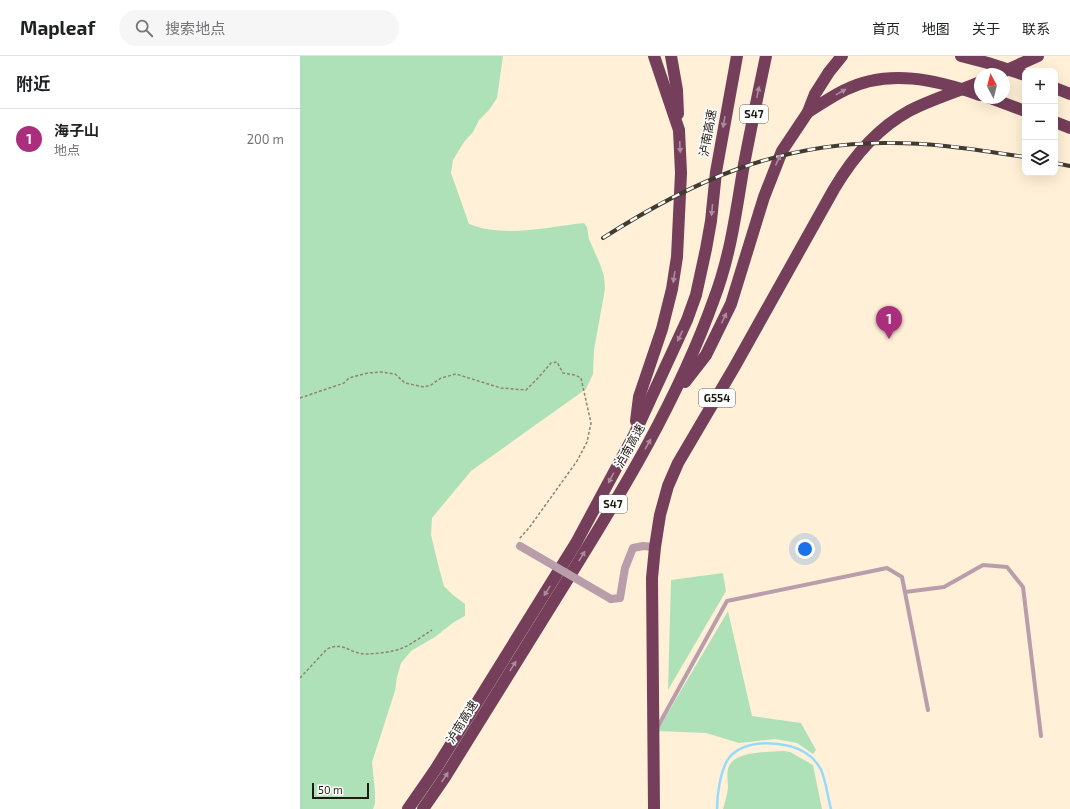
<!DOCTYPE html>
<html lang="zh">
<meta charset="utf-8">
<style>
body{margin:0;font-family:"Exo 2","Noto Sans SC",sans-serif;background:#f6f6f6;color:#202124}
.controls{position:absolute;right:12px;top:12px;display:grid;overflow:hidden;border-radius:8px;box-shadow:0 4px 16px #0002}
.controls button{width:36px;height:36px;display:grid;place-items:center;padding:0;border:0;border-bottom:1px solid #e0e0e0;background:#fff;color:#202124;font:20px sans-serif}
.compass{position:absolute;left:674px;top:12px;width:36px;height:36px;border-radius:50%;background:#fff;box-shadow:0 4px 16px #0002;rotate:353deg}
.scale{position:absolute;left:12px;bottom:10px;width:57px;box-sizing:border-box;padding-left:4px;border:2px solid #201b12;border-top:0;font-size:11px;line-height:14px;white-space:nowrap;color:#201b12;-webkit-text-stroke:3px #fff;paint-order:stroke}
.you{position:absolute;left:505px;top:493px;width:14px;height:14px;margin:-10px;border:3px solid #fff;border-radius:50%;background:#1a73e8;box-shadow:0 0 0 6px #1a73e833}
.badge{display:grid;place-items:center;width:26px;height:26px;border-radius:50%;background:#ab2d7d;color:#fff;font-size:13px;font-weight:700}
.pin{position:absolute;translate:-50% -33px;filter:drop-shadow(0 1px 2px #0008)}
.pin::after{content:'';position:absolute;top:21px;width:14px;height:12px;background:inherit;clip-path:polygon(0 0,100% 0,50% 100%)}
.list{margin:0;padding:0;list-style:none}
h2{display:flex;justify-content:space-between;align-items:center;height:52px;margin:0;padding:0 16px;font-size:17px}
h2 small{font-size:13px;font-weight:400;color:#757577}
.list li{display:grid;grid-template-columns:26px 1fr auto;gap:12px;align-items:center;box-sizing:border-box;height:60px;padding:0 16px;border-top:1px solid #e0e0e0}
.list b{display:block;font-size:15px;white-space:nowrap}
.list p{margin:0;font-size:13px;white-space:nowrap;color:#757577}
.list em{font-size:13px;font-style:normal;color:#757577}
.icon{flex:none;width:22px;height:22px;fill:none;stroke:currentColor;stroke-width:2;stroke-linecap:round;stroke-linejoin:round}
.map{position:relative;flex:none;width:770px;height:753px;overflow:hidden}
header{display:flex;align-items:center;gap:24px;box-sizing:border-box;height:56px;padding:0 20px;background:#fff;border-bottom:1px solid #e0e0e0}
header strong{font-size:19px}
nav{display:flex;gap:22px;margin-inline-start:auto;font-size:14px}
.search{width:280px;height:36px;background:#f6f6f6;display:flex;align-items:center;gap:10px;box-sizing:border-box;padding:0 14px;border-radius:22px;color:#757577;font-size:15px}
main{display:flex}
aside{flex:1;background:#fff}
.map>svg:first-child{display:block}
</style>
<header>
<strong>Mapleaf</strong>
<div class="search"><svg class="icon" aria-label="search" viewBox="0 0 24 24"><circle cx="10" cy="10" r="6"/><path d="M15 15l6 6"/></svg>搜索地点</div>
<nav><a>首页</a><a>地图</a><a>关于</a><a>联系</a></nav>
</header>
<main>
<aside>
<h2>附近<small></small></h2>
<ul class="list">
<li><span class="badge">1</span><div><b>海子山</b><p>地点</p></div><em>200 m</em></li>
</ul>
</aside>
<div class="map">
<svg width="770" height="753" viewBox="0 0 770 753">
<rect width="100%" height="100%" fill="#fff0d7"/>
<!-- green -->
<g fill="#afe1b9">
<path d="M0,0H203L197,42L189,54L179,64L173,76L164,86L153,104L151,117L169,168C205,182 247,171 284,167L287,171L289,183L300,208L304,220L305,233L294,294L293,318L286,333L171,415L132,462L131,479L140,516L144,530L153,539L165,548V560L154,566L135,581L111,595L101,607L97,621L95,635L72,706L75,736V748L73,753H0Z"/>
<path d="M423,517L426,535L368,634L371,524Z"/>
<path d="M428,555L452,660L501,667L516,694L513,698L497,687L475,683L439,687L406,677L357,675Z"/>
<path d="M484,695L490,696L513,709L522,753H423C425,746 427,739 428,732C428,725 426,717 429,710C436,695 469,696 484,695Z"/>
</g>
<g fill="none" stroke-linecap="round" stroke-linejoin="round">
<!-- stream -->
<path stroke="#95dbfd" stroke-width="2.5" d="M417,753C417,740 420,717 427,705C440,681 488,684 507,698C512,701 517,707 520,712C525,719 528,743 531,753"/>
<!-- path -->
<g stroke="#8e8474" stroke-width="1.5" stroke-dasharray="3 2" stroke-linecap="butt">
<path d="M0,342L44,327L49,322L56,320L68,317L81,316L95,318L105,327L124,331L131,329L141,322L156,318L201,332L226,334L239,321L251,307L257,306L263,317L275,319L281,322L291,367L287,386L277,405L229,472L219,483"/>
<path d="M0,622L27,593C44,585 50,598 66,598C74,598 92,596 100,593C111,589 122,580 132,574"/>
</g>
<!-- lane -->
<g stroke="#ba9daa" stroke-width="4">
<path d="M605,536L644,531L683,509L707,511L723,531L741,680"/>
<path d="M357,672L427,545L587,512L602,521L628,654"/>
</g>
<!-- street -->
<path stroke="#ba9daa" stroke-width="8" d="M311,543L320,542L325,512L333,492L343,490L355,491"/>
<!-- highway -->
<g stroke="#753e5a" stroke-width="12">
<path d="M371,0L377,34L378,58"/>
<path d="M698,18L738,0"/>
<path d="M755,32L770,38"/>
<path d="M690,42L725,55"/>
<path d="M755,66L770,72"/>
<path d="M385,326L406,299L431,248L464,141L482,95L508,56L515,38L529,16L542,0"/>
<path d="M336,365L339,341L362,273L372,233L377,201L381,117L379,74L354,0"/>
<path d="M108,753L135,714L276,487L334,379L387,264L396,239L406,193L411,165L416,116L437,0"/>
<path d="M123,753L145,721C185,656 226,591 266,526C322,436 378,344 414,243C430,201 436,157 443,114C450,76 458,38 466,0"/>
<path d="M354,753L352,522L355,491L360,459L368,430L378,407L435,310L534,133C553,101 576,73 609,55C632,43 657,36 680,26"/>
</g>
<!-- rail casing -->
<g stroke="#413b2f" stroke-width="4">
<g id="rail">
<path d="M755,107L770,110"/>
<path d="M303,182C392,125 476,88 583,87C631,86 678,94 725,101"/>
</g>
</g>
<!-- rail -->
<use href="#rail" stroke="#fff" stroke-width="2.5" stroke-dasharray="8" stroke-linecap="butt"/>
<!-- street-bridge -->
<path stroke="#ba9daa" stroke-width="8" d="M220,490L311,543"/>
<!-- highway-bridge -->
<g stroke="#753e5a" stroke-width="12">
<path d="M661,0L688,7L725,19"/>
<path d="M508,56C520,49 532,40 545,34C588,12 637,24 680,39"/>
</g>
</g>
<!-- one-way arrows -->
<defs><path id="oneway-solid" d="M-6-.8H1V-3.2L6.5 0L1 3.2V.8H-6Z"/></defs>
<g fill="#ac8b9c">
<use href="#oneway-solid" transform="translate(458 36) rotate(-78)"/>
<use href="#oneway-solid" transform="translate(541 36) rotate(-29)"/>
<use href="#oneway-solid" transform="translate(424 66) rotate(100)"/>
<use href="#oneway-solid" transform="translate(380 91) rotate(87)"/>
<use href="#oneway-solid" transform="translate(478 104) rotate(-66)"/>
<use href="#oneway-solid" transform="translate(412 154) rotate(95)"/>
<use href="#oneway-solid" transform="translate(374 221) rotate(99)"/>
<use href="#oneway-solid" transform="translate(424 262) rotate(-64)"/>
<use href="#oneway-solid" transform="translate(380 280) rotate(115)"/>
<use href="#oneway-solid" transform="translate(348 388) rotate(-61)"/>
<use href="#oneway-solid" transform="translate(311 422) rotate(118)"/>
<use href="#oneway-solid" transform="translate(282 500) rotate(-58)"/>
<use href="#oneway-solid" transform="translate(247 535) rotate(122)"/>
<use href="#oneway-solid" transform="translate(213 610) rotate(-58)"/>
<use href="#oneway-solid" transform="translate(145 721) rotate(-57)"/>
</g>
<g text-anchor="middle" stroke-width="3.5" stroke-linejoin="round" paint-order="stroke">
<!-- shield labels -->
<g fill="#fff" stroke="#635f59" stroke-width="1">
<rect x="440" y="49" width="28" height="18" rx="3"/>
<rect x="399" y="333" width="36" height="18" rx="3"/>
<rect x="299" y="439" width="28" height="18" rx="3"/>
</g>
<g font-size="11" font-weight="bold" fill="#201b12">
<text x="454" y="62">S47</text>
<text x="417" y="346">G554</text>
<text x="313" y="452">S47</text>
</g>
<!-- street labels -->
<g font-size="12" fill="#201b12" stroke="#fff">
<text transform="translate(408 77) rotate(-80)" y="4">泸南高速</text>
<text transform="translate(330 390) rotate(-61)" y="4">泸南高速</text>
<text transform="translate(162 666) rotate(-58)" y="4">泸南高速</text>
</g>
</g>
</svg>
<div class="controls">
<button>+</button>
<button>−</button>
<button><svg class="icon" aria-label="layers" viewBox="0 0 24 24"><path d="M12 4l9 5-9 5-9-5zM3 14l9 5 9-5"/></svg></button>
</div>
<svg class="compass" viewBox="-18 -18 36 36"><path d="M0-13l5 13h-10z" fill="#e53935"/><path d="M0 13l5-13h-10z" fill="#757577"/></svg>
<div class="scale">50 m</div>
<div class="you"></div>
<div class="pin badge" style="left:589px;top:283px">1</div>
</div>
</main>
